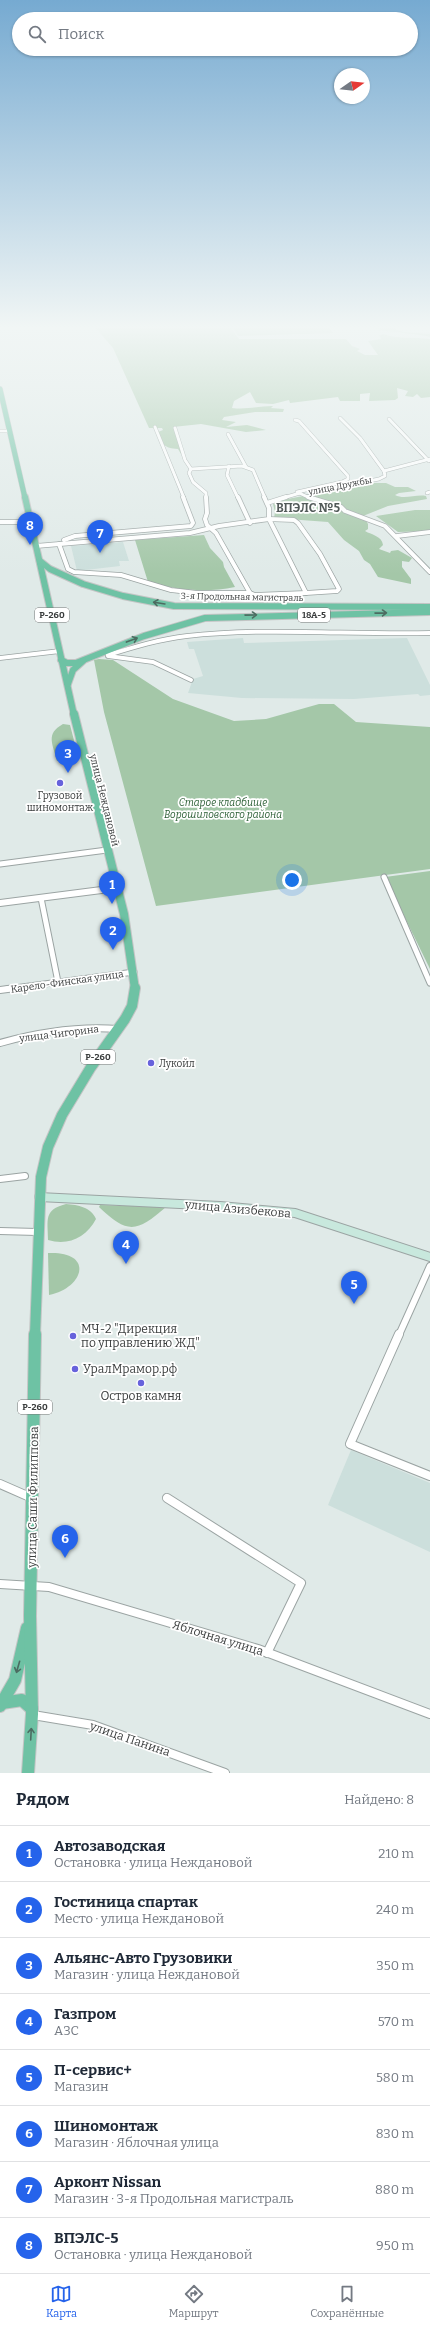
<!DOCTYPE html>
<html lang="ru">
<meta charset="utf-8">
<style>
body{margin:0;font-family:Bitter,serif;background:#f2f2f3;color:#1f2937}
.compass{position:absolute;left:334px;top:68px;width:36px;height:36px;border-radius:50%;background:#fff;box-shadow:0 1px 3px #0004;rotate:76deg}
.you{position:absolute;left:292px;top:880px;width:14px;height:14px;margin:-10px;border:3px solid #fff;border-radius:50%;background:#1a73e8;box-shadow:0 0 0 6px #1a73e833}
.badge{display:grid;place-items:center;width:26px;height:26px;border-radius:50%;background:#2563eb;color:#fff;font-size:13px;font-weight:700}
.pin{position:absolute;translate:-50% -33px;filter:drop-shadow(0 1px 2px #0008)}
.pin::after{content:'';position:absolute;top:21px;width:14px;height:12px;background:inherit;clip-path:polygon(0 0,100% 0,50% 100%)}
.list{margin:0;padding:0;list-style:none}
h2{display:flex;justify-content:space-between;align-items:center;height:52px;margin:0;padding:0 16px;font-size:17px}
h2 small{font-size:13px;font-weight:400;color:#747a83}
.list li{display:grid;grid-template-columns:26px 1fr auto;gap:12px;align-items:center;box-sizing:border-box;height:56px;padding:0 16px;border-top:1px solid #e0e1e3}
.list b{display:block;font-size:15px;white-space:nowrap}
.list p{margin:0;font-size:13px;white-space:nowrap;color:#747a83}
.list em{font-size:13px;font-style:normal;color:#747a83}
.icon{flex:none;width:22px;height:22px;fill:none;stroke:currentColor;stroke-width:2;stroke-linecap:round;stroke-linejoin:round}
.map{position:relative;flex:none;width:430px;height:1773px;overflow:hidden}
.search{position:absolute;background:#fff;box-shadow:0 1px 3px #0004;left:12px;right:12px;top:12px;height:44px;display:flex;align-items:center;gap:10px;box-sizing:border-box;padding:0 14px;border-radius:22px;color:#747a83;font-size:15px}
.sheet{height:500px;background:#fff}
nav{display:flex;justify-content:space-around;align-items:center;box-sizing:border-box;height:56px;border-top:1px solid #e0e1e3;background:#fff;font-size:11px;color:#747a83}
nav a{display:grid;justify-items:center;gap:2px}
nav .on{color:#2563eb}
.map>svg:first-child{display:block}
</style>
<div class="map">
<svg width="430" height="1773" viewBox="0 0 430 1773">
<rect width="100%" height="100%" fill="#e0eae8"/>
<!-- built -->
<g fill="#ccdfdc">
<path d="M123,542L129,561H119L120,566L77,571L71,546Z"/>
<path d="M243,638L244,643L407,638L430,685V695L420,696L418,694L354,699L242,698L188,693L193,679L203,676L194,649H189L187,642Z"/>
<path d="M351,1450L430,1483V1552L328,1505Z"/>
</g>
<!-- green -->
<g fill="#a4c7a8">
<path d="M94,326H229L239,339H346L352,346L360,349L357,351L365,355H378L368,341L381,339L379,335L384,334C393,339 417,337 430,339V397L421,398L417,394L413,397L405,396L408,391L397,388L398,398L395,400L369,401L370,393L360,394V401H340L338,397L290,403L289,400L273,404L256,403L250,392L234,401L232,408C246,410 259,406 273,406L271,408L284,409L283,412H255L224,417L222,420L236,422L226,427L247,425L266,430L246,432L201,424L173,427L184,453L181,454L178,449C164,448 162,445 158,432L163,430L162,428H149L113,348Z"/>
<path d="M231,326H328L333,333L238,336Z"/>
<path d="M370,326H389L403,332L430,334V337C424,335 383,330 378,331L380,329Z"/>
<path d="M372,483H386L395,487H408L416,491L399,493L395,495C404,500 416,494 426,496L427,499L388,506L363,516L368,524V529L365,531C372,535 382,536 383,545L379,549L390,553L391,551L398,550L412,558L409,562L402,561V567L411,579V584L378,577L370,564L364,560L359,551L344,540L328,522L274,518L275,512L273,504L282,500Z"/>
<path d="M415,510H430V531L398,532L376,516Z"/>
<path d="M204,535L210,548L223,562L224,567L235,587C205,593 177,590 148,582L135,540Z"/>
<path d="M99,659L113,660L173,699L234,721L266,719L319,704H334L356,722L430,727V869L156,906L104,712L94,660Z"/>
<path d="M63,724L70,725L77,752L69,760L57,761C53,744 45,734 63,724Z"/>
<path d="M430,871V969L385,877Z"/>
<path d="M66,1204C78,1205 91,1207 96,1219C86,1238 68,1246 48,1240C48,1220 43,1210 66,1204Z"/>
<path d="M100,1205L166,1207C137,1232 128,1235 99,1207Z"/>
<path d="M48,1253C95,1251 84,1288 49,1295Z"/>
</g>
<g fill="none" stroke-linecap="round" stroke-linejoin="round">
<!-- minor-far4 casing -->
<g stroke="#9ba4a3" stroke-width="4">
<g id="minor-far4">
<path d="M340,418L360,438L384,471"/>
<path d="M389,419L429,461"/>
<path d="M295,420L299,421L348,476V479L342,482L297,492L310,498"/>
<path d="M155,427L184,498"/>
<path d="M175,428L185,460L191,469L242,466L253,470L265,498"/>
<path d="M0,431H10"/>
<path d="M228,434L246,467"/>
<path d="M229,466L227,475L238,498"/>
<path d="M191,469L189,473L193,482L206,493V498"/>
<path d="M333,488L379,479L385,476L384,471L430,459"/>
<path d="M427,493L430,492"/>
<path d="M283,498L300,493"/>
</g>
</g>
<!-- minor-far3 casing -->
<g stroke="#9ba4a3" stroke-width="5.5">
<g id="minor-far3">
<path d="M206,497L207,513L205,519L207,525L216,533L250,593L255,595L306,593"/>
<path d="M238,497L250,523"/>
<path d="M308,497L341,507L345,511L385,526L430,572"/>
<path d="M267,503L286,497"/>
<path d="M269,519L294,520L298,523L320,554L339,589L337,591L306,593Z"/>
<path d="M0,522H30"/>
<path d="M397,536L430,532"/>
<path d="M64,540L75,536L191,526L193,523L183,497"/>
<path d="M59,544L68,569L74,572L121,575L171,590L197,593H250"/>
<path d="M36,546L190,533L219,526L269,519V508L264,497"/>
<path d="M108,655C134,647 160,639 187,636C268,627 349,635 430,633"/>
<path d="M108,656L153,662L191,680"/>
<path d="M0,658L60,651"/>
</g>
</g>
<!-- minor-far2 casing -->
<g stroke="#9ba4a3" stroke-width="7">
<g id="minor-far2">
<path d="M0,864L107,850"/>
<path d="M384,877L430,983"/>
<path d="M41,898L58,982"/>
<path d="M7,989L134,972"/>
</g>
</g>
<!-- minor-far1 casing -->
<g stroke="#9ba4a3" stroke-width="8">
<g id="minor-far1">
<path d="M0,990L15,988"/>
<path d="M0,1043C39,1032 77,1026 118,1029"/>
<path d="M0,1179L25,1176"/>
<path d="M0,1231L37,1232"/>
<path d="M399,1335L430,1266"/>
</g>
</g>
<!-- minor casing -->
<g stroke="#9ba4a3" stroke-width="10">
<g id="minor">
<path d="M399,1334L350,1444L430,1476"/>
<path d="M0,1484L32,1498"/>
<path d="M167,1498L301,1583L267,1653"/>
<path d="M0,1584L49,1587L258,1649L430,1714"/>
<path d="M33,1715L93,1725L225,1773"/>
</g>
</g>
<!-- tertiary casing -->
<g stroke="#9ba4a3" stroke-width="8">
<path id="tertiary" d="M0,903L117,888"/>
</g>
<!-- secondary casing -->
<g stroke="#9ba4a3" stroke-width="10">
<path id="secondary" d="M39,1197L220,1206L295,1213L430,1257"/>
</g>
<!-- trunk-far4 casing -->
<g stroke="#c4c5c5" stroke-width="6">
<path id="trunk-far4" d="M0,389L25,498"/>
</g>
<!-- trunk-far3 casing -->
<g stroke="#c4c5c5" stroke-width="8">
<g id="trunk-far3">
<path d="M25,497L74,715"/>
<path d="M40,561L50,569L83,584L123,596L174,606L430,607"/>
<path d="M61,660L67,663H76L144,636L205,618L430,612"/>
<path d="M68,684L73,670L83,661"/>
</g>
</g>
<!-- trunk-far2 casing -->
<g stroke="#c4c5c5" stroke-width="10">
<path id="trunk-far2" d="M74,714L124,914L135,989"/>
</g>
<!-- trunk-far1 casing -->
<g stroke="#c4c5c5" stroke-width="12">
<path id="trunk-far1" d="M35,1335L41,1177L48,1147L62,1115L91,1067L125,1019L132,1006L135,988"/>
</g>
<!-- trunk casing -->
<g stroke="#c4c5c5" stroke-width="14">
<g id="trunk">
<path d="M2,1703L22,1700L32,1709"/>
<path d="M0,1706L15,1680L27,1628"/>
<path d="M28,1773L32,1714L30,1616L35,1334"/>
</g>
</g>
<!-- minor-far4 -->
<use href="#minor-far4" stroke="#fff" stroke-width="3"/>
<!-- minor-far3 -->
<use href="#minor-far3" stroke="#fff" stroke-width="4"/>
<!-- minor-far2 -->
<use href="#minor-far2" stroke="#fff" stroke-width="5"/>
<!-- minor-far1 -->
<use href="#minor-far1" stroke="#fff" stroke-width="6"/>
<!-- minor -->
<use href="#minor" stroke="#fff" stroke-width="8"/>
<!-- tertiary -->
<use href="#tertiary" stroke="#fff" stroke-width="6"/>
<!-- secondary -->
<use href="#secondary" stroke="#c8e8dd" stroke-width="8"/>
<!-- trunk-far4 -->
<use href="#trunk-far4" stroke="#6ec2a4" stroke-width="5"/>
<!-- trunk-far3 -->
<use href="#trunk-far3" stroke="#6ec2a4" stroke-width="6"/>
<!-- trunk-far2 -->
<use href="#trunk-far2" stroke="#6ec2a4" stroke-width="8"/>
<!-- trunk-far1 -->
<use href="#trunk-far1" stroke="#6ec2a4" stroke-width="10"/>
<!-- trunk -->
<use href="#trunk" stroke="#6ec2a4" stroke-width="12"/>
</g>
<!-- one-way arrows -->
<defs><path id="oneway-shaft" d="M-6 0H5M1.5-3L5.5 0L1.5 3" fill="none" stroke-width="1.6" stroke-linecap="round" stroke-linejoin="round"/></defs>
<g stroke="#4c6c61">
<use href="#oneway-shaft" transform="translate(159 603) rotate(-171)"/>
<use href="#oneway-shaft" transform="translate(381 613) rotate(-1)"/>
<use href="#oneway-shaft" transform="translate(251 615) rotate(-1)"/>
<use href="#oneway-shaft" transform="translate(132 640) rotate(-20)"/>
<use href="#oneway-shaft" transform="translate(18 1667) rotate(106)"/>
<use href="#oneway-shaft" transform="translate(31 1734) rotate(-87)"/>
</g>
<!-- sky -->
<linearGradient id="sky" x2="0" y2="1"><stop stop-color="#76aad1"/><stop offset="0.57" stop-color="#f1f6f5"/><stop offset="1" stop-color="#f1f6f5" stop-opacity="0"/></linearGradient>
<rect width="430" height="574" fill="url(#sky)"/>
<!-- markers -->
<g fill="#6762dc" stroke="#fff" stroke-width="1.5">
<circle cx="60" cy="783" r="4"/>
<circle cx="151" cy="1063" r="4"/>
<circle cx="73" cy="1336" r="4"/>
<circle cx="75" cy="1369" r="4"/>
<circle cx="141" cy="1383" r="4"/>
</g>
<g text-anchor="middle" stroke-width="3.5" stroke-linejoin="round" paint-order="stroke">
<!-- far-street labels -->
<g font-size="9" fill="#3a3d3d" stroke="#fff">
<text transform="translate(340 486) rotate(-11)" y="3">улица Дружбы</text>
<text transform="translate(242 597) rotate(1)" y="3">3-я Продольная магистраль</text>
</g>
<!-- shield labels -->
<g fill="#fff" stroke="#757777" stroke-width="1">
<rect x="35" y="608" width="34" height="14" rx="3"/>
<rect x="298" y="608" width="32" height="14" rx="3"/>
<rect x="81" y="1050" width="34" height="14" rx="3"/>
<rect x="18" y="1400" width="34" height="14" rx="3"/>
</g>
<g font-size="9" font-weight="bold" fill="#3a3d3d">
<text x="52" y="618">Р-260</text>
<text x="314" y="618">18А-5</text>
<text x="98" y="1060">Р-260</text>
<text x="35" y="1410">Р-260</text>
</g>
<!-- poi labels -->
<g font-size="10" fill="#3a3d3d" stroke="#fff">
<text x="60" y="799">Грузовой<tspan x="60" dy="12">шиномонтаж</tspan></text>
<text x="159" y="1067" text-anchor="start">Лукойл</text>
</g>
<!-- street labels -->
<g font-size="10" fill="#3a3d3d" stroke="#fff">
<text transform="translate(105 800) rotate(76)" y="4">улица Неждановой</text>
<text transform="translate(67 981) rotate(-8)" y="4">Карело-Финская улица</text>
<text transform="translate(59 1033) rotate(-7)" y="4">улица Чигорина</text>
</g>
<!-- park labels -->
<g font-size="10" font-style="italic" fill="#2a5e34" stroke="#fff">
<text x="223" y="806">Старое кладбище<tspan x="223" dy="12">Ворошиловского района</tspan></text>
</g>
<!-- far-district labels -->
<g font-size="12" font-weight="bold" fill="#515958" stroke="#fff">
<text x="308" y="512">ВПЭЛС №5</text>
</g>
<!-- near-street labels -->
<g font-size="12" fill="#3a3d3d" stroke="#fff">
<text transform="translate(238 1209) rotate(5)" y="4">улица Азизбекова</text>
<text transform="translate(33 1497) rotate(-89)" y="4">улица Саши Филиппова</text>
<text transform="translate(218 1638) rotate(17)" y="4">Яблочная улица</text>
<text transform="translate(130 1739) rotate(19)" y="4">улица Панина</text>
</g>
<!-- near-poi labels -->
<g font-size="12" fill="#3a3d3d" stroke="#fff" text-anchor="start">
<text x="81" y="1333">МЧ-2 "Дирекция<tspan x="81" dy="14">по управлению ЖД"</tspan></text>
<text x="83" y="1373">УралМрамор.рф</text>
<text x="141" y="1400" text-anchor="middle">Остров камня</text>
</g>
</g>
</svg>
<svg class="compass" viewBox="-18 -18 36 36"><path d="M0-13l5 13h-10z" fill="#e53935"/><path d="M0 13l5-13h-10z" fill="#747a83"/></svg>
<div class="you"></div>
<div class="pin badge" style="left:112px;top:904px">1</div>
<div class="pin badge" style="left:113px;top:950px">2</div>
<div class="pin badge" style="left:68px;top:773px">3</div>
<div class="pin badge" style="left:126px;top:1264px">4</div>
<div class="pin badge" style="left:354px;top:1304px">5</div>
<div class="pin badge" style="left:65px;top:1558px">6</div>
<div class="pin badge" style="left:100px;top:553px">7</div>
<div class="pin badge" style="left:30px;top:545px">8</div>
<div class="search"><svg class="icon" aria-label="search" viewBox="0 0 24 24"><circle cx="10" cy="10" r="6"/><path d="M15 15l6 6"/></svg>Поиск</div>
</div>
<section class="sheet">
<h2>Рядом<small>Найдено: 8</small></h2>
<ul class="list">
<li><span class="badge">1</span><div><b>Автозаводская</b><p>Остановка · улица Неждановой</p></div><em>210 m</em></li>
<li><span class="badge">2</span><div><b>Гостиница спартак</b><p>Место · улица Неждановой</p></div><em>240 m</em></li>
<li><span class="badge">3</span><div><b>Альянс-Авто Грузовики</b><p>Магазин · улица Неждановой</p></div><em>350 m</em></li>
<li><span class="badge">4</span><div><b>Газпром</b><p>АЗС</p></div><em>570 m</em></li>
<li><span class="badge">5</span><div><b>П-сервис+</b><p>Магазин</p></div><em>580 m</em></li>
<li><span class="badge">6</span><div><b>Шиномонтаж</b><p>Магазин · Яблочная улица</p></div><em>830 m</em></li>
<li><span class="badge">7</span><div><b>Арконт Nissan</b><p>Магазин · 3-я Продольная магистраль</p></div><em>880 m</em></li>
<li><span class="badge">8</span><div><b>ВПЭЛС-5</b><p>Остановка · улица Неждановой</p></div><em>950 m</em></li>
</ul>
</section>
<nav>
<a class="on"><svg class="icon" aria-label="map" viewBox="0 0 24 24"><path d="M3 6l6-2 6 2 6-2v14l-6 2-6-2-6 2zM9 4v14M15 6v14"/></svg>Карта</a>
<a><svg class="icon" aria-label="directions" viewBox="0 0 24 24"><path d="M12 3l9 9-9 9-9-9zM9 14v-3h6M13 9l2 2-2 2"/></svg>Маршрут</a>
<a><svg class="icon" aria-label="saved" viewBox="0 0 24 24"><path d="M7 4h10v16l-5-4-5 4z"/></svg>Сохранённые</a>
</nav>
